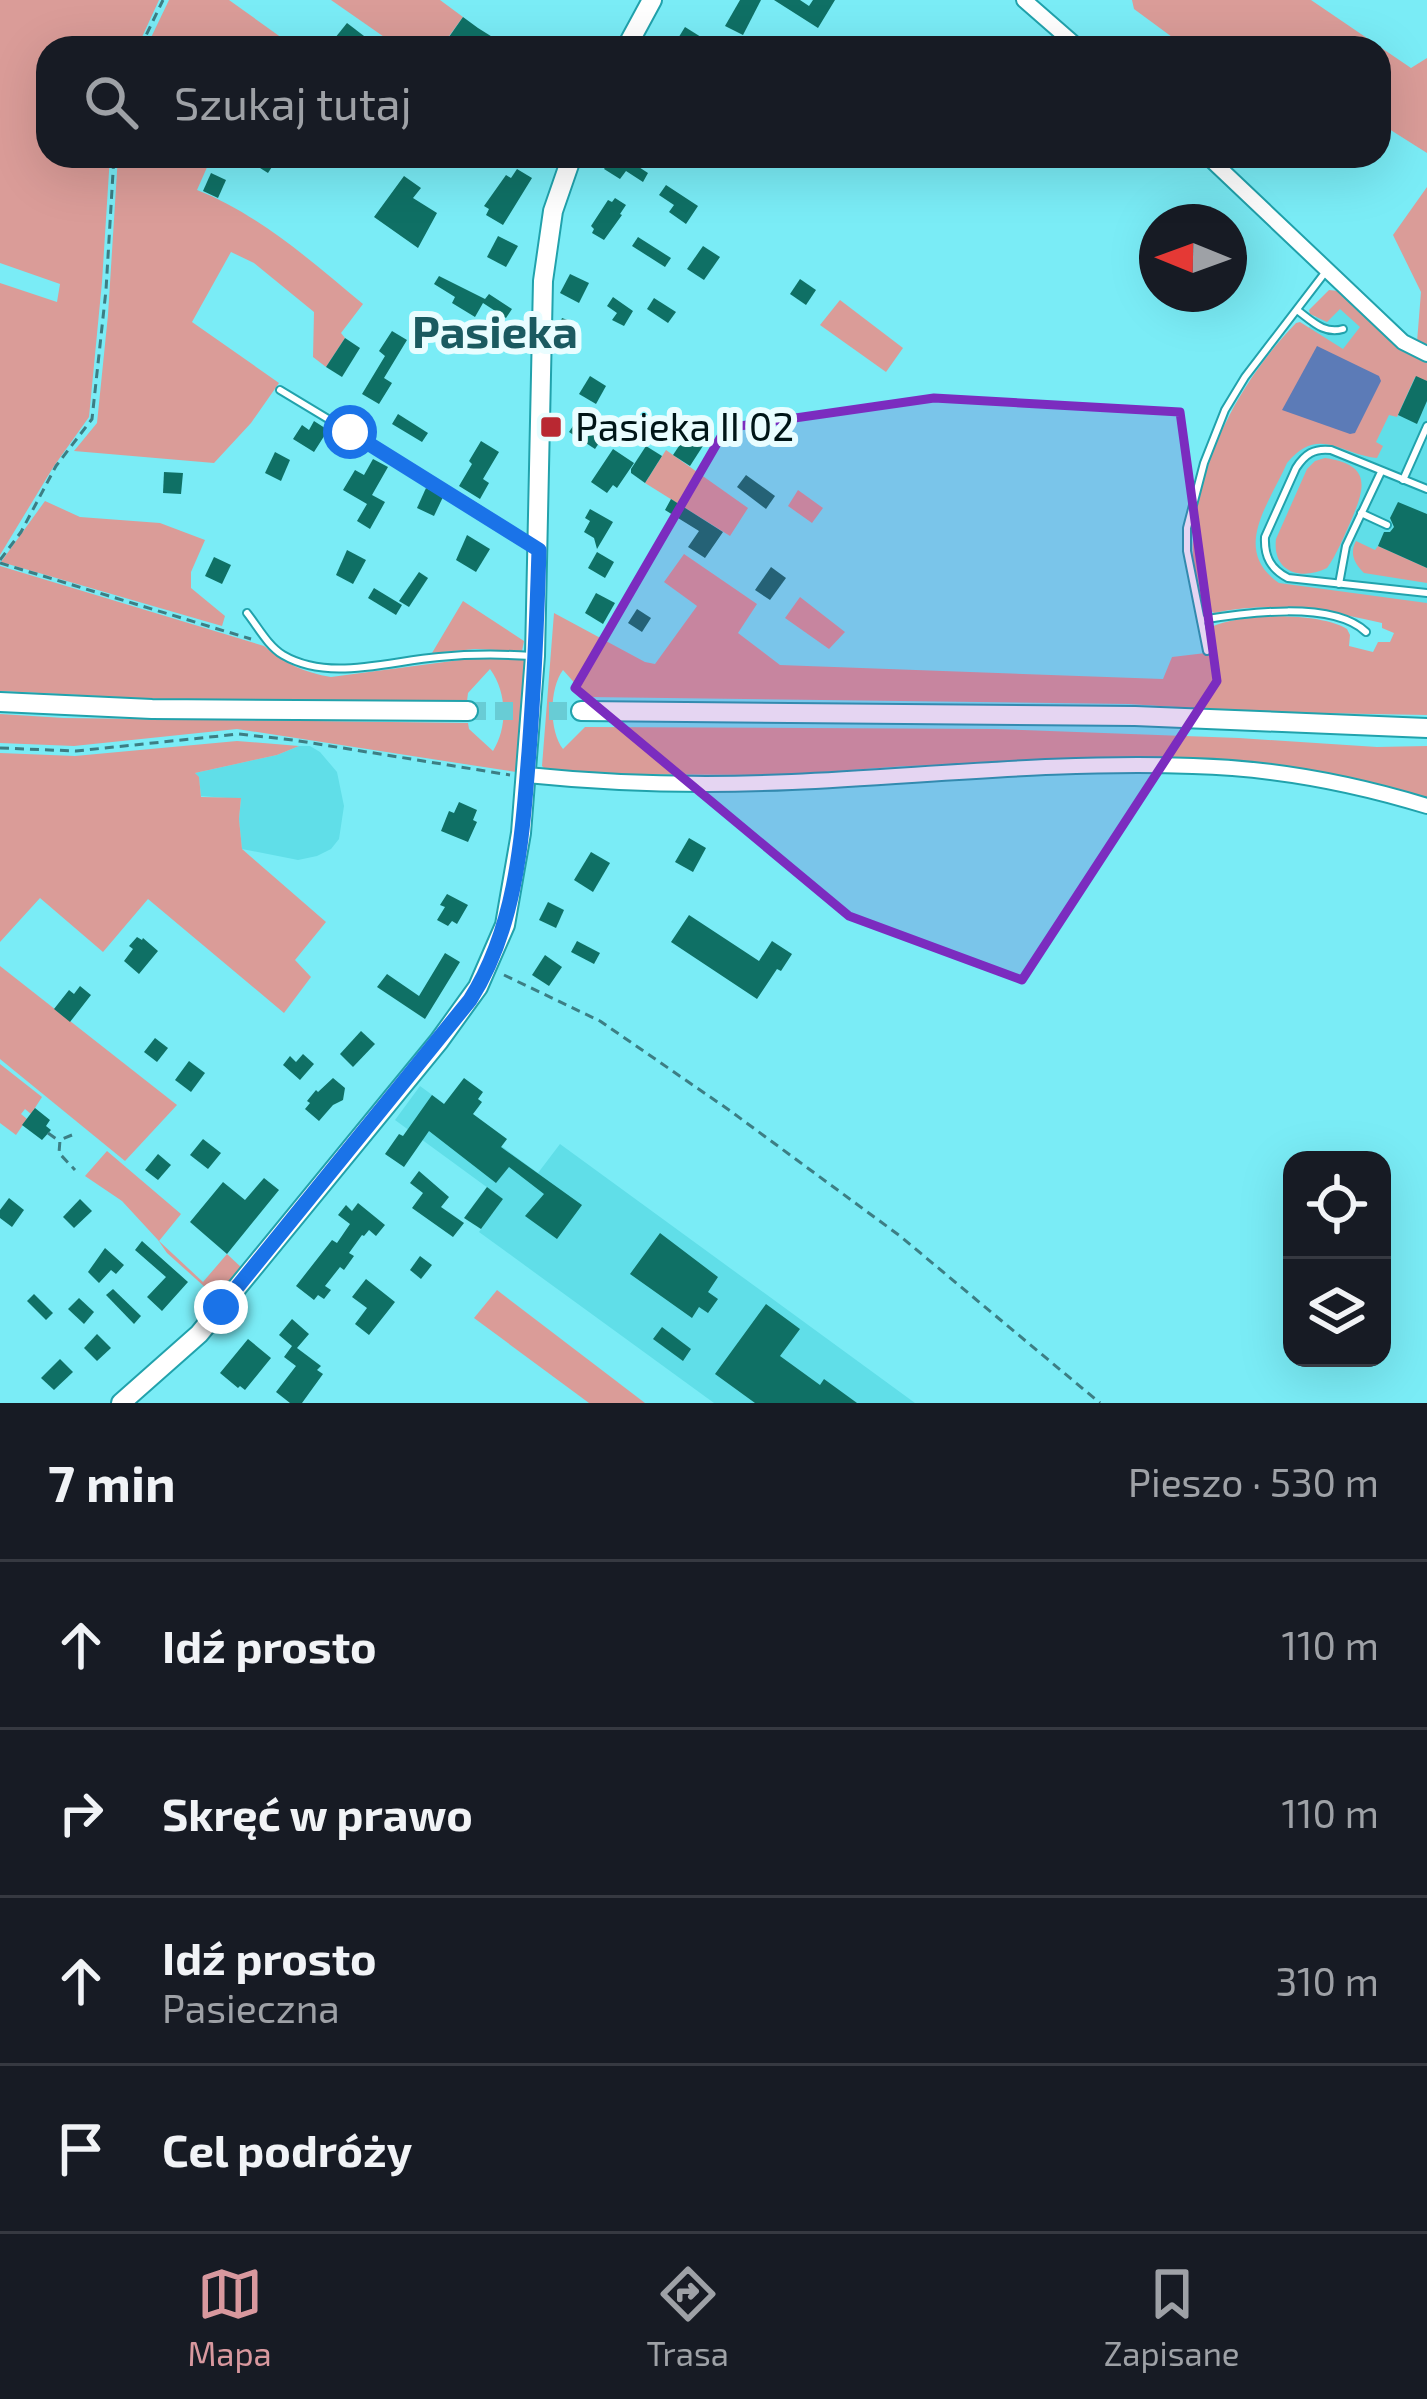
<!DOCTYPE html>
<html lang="pl">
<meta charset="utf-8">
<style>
body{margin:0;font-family:"Exo 2",sans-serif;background:#20242c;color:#f1f3f6}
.controls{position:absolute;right:36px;bottom:36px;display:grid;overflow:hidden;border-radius:24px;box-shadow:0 12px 48px #0002}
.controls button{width:108px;height:108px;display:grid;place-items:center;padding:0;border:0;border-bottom:3px solid #363941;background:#171b24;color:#f1f3f6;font:60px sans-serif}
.compass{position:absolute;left:1139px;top:204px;width:108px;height:108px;border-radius:50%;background:#171b24;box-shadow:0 12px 48px #0002;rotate:271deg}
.stop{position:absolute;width:36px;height:36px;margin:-27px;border:9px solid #1a73e8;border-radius:50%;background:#fff}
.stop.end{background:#1a73e8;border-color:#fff;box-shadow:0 3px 12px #0008}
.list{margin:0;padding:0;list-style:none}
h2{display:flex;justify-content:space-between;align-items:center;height:156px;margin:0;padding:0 48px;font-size:51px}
h2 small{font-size:39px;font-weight:400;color:#9ea1a6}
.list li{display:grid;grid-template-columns:78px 1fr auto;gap:36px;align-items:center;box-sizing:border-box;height:168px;padding:0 48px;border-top:3px solid #363941}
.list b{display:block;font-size:45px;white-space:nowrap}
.list p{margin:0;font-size:39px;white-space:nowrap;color:#9ea1a6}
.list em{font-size:39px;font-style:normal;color:#9ea1a6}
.icon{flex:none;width:66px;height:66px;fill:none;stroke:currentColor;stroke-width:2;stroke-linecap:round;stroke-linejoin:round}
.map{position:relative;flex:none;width:1427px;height:1403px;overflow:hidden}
.search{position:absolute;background:#171b24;box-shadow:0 12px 48px #0002;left:36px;right:36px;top:36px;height:132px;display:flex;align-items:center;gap:30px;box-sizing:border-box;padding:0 42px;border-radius:36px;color:#9ea1a6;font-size:45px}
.sheet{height:828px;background:#171b24}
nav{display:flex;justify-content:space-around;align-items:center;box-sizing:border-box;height:168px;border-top:3px solid #363941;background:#171b24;font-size:33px;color:#9ea1a6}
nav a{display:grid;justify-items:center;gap:6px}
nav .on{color:#d8989e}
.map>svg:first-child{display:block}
</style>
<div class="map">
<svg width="1427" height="1403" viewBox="0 0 1427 1403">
<rect width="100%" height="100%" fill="#7aecf6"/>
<!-- built -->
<g fill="#60dee8">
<path d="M1337,303L1427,362V618L1270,598L1221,471L1310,326L1315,318Z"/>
<path d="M299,746H310L320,752L337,772L344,806L339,839L331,849L317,856L298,860L242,849L239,819L241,799L201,796L199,778L195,773L277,755Z"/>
<path d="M420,1086L538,1173L560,1144L915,1403H714L479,1232L503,1199L395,1120Z"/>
</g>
<!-- green -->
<g fill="#da9c98">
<path d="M0,0H159L137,48H48V156H110L102,282L89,417L54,466L0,555V283L57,302L60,284L0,263Z"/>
<path d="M169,0H229L296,48H146Z"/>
<path d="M331,0H440L463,17L444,43L450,48H400Z"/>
<path d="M1132,0H1311L1411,68L1427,58V153L1389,129L1379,140V48H1187L1134,9Z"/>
<path d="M118,156H212L197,190C260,215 311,261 363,304L341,333L345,338L326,367L313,357L314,312L254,263L231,252L192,322L279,383L251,423L214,463L74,451L97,423L108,315Z"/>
<path d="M1427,187V347L1417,342L1421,292L1393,235Z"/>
<path d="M1329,290L1338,291L1382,331L1427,359V381L1415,377L1397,417L1389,415L1376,442L1383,446L1377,458C1340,454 1318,425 1287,463C1269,504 1231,550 1279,583L1427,603V715L1257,712L1128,704L587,697L563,670C549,689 549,731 563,749L585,727L995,729L1239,738L1377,747L1427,746V800L1335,775L1270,766L1178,760L906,766L782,775L579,774L546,770L542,766L554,613L645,662L655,664L697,606L664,582L684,554L757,604L738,633L780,665L1163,679L1172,657L1214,652L1211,627C1242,613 1318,612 1347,629L1350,635L1349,646L1373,652L1378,642H1390L1394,633L1382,628V623C1324,610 1272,601 1214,613L1202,605C1198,584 1191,563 1193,540C1199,458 1240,381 1296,323L1300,322L1343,349L1360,327L1340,309L1327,322L1310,314L1309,310Z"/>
<path d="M840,300L903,348L886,372L820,325Z"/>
<path d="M666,450L748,508L730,536L645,483Z"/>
<path d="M1325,458C1373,465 1365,488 1350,523C1343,538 1337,554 1327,568C1301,581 1272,572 1276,539L1307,469L1315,461Z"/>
<path d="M798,490L823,508L812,523L788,506Z"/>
<path d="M45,501L80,517L160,523L205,540L191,572V588L225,616L222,626L1,562Z"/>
<path d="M1356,541L1375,550L1378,546L1427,568V583L1364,573C1355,564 1349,554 1356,541Z"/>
<path d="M0,566L264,646C284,663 305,673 331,677L475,658L525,660L516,772L237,729L74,746L0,743V714L64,718L468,723L469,729L493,751C508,727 507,692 490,669L468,693L467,701L180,700L0,691Z"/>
<path d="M800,597L845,632L829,649L785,618Z"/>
<path d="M463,601L524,641L522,651L475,649L432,653Z"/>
<path d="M237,741L299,746L277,755L195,773L199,777L201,797L241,798L239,819L242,849L326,922L295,960L311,977L284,1013L148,899L103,952L40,898L0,942V753L75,756Z"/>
<path d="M0,966L177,1105L125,1161L0,1059Z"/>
<path d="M0,1064L42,1097L31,1114L25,1109L21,1114L27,1119L16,1135L0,1123Z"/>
<path d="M107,1151L181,1214L159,1241L203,1282L227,1254L243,1269L220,1295L216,1297L167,1253L158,1240L122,1201L85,1176Z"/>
<path d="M497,1290L645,1403H589L474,1318Z"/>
</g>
<!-- water -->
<path fill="#5c7bb7" d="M1317,346L1379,376L1381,381L1355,433L1350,434L1282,410Z"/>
<!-- building -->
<g fill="#0f7065">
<path d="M740,0H761L743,35L725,26Z"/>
<path d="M774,0H800L809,6L813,0H835L818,28Z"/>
<path d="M463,17L478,28L510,48H491L472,36L464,48H450L444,44Z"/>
<path d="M347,23L364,36L354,48H348L335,38Z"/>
<path d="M685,27L701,37L695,48H672Z"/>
<path d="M241,156H279L268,173Z"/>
<path d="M604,156H622L648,173L643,182L626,171L620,179L604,169L610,160Z"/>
<path d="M517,169L532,178L503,225L486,215L489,209L484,206L506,175L511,178Z"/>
<path d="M211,173L226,180L218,198L203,191Z"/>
<path d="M404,176L421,188L413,198L437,213L418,248L374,217Z"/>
<path d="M666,185L698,206L686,224L669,212L674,205L659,195Z"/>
<path d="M615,198L626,205L620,214L622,215L604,240L592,233L594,229L591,226L608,200L612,202Z"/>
<path d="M498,236L518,246L506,267L487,257Z"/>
<path d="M638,237L671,258L665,267L632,246Z"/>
<path d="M703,246L720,257L704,280L687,269Z"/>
<path d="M570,274L589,283L579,303L560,293Z"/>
<path d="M439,276L485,299L489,294L512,309L506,318L483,303L475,317L452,303L455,297L434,284Z"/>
<path d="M800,279L816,290L806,305L790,294Z"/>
<path d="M613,297L633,311L624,326L612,320L617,313L607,306Z"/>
<path d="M654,298L676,312L668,323L647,309Z"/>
<path d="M562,318L576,323L568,342L555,336Z"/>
<path d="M392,331L407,340L384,378L392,383L379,404L362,394L385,356L379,351Z"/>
<path d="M345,338L360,348L342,377L326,367Z"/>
<path d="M590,376L606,386L596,404L579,394Z"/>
<path d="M1416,376L1427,381V401L1417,424L1398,415Z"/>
<path d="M398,414L428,433L422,442L392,424Z"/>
<path d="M579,417L605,434L595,449L569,432Z"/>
<path d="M314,421L328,430L314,452L293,439L302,425L309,430Z"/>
<path d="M691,428L708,438L690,466L673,455Z"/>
<path d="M481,441L499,452L483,479L489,483L480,499L459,486L472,464L469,461Z"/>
<path d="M646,446L662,456L645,483L631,473V469Z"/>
<path d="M613,449L634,463L617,488L613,485L607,493L591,482Z"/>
<path d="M275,452L290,460L281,481L265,473Z"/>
<path d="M373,459L388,467L372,495L385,502L370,529L357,521L367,504L343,490L355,470L364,475Z"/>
<path d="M164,472L183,473L181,494L163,493Z"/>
<path d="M746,475L775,496L766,509L737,487Z"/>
<path d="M426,488L443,497L434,516L417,508Z"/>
<path d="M671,499L723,532L705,558L688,547L699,531L665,510Z"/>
<path d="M1398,502L1427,514V568L1378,546L1384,532H1390L1394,527L1390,518Z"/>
<path d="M590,509L613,522L597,549L594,538L584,532L590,521L585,518Z"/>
<path d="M467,535L490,549L476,572L456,560Z"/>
<path d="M347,550L366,560L353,584L336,575Z"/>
<path d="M597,552L614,562L605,578L588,568Z"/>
<path d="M214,557L231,565L222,584L205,576Z"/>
<path d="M771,567L786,578L770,600L755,590Z"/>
<path d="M419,572L428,578L409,607L399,601Z"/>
<path d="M374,588L402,605L396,615L368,598Z"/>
<path d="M596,593L615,603L603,624L585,613Z"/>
<path d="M637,609L651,618L642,632L628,623Z"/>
<path d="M459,802L477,810L473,820L477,822L468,842L441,831L449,811L454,813Z"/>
<path d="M689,838L706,848L693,872L675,862Z"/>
<path d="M591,852L610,863L593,892L574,880Z"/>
<path d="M447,894L468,905L457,924L452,921L448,926L437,920L445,907L440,905Z"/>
<path d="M548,902L564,910L556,928L539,920Z"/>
<path d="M689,915L759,961L772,941L792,954L781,971L777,969L757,999L671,942Z"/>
<path d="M137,937L142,940L143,938L158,951L139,974L124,961L133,949L129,946Z"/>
<path d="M577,941L600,953L594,964L571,952Z"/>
<path d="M445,953L460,962L425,1019L377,987L387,974L419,996Z"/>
<path d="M545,955L562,967L549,986L532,975Z"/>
<path d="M80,986L91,995L70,1022L54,1009L69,990L74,994Z"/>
<path d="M361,1031L375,1044L353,1067L340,1054Z"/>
<path d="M155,1038L168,1048L157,1062L144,1052Z"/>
<path d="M303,1054L314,1064L300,1080L283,1065L290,1056L296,1062Z"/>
<path d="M189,1061L205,1073L191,1092L175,1080Z"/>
<path d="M333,1078L345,1088L343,1100L333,1105L319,1121L305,1109L310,1103L307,1101L316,1090L318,1092Z"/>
<path d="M464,1078L483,1092L478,1099L482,1102L473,1114L507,1139L501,1147L582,1205L557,1239L525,1216L544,1194L509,1167L496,1183L429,1131L404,1167L385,1154L399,1134L403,1136L432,1095L444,1104Z"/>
<path d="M35,1108L50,1120L46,1126L51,1130L42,1140L22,1125Z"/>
<path d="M203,1139L221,1153L208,1169L190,1155Z"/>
<path d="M158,1154L171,1165L158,1180L145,1170Z"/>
<path d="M419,1171L449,1197L441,1207L464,1223L453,1237L412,1208L423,1193L410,1183Z"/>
<path d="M264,1178L279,1190L227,1254L190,1222L223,1182L245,1200Z"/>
<path d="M487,1187L503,1199L481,1229L464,1218Z"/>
<path d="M9,1198L24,1210L12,1227L0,1218V1210Z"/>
<path d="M80,1199L92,1211L74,1228L63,1217Z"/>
<path d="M358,1203L385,1225L376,1236L369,1230L364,1236L362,1235L349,1253L354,1256L344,1270L340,1267L325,1286L331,1290L324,1299L318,1295L314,1300L296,1286L332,1240L337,1243L350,1224L338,1215L346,1205L352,1211Z"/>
<path d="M660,1233L718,1277L708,1292L718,1299L708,1313L699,1307L692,1318L630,1274Z"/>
<path d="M142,1241L188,1282L162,1311L147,1297L166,1277L135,1250Z"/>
<path d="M105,1248L124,1265L116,1274L111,1270L99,1283L88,1272Z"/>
<path d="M420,1256L432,1265L421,1279L410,1270Z"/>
<path d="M366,1279L395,1302L369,1335L355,1324L367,1308L352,1297Z"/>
<path d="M113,1289L141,1316L134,1324L106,1295Z"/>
<path d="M34,1294L53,1313L46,1320L27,1301Z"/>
<path d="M79,1298L94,1312L84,1324L68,1309Z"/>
<path d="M766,1304L800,1329L780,1356L820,1385L824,1379L857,1403H755L715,1374Z"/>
<path d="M292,1319L309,1334L297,1348L321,1366L317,1370L323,1374L302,1403H290L276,1392L296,1366L284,1357L292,1346L279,1335Z"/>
<path d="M662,1327L691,1349L683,1361L653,1339Z"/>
<path d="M97,1334L111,1348L97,1361L84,1348Z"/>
<path d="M248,1339L271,1358L245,1390L240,1386L238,1388L220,1373Z"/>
<path d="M60,1359L73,1372L54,1390L41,1378Z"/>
</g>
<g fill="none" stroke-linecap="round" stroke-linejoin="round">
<!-- secondary-tunnel -->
<path stroke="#68ccd5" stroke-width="18" stroke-dasharray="18 9" stroke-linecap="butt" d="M468,711H581"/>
<!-- lane casing -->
<g stroke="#21a2ac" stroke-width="10">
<g id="lane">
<path d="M1297,310C1311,320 1324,335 1343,329"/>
<path d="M280,390L474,507L531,546"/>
<path d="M1403,480L1427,426"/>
<path d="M1427,489L1331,450C1314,448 1305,454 1296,468L1265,537C1264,557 1271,569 1288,578L1427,593"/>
<path d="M1361,513L1387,525"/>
<path d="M1339,584L1346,546L1381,472"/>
<path d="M247,613C258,627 268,646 283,655C329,682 389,661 439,657C470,654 501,654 532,656"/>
<path d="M1201,620C1245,613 1332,600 1366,632"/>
<path d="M1207,651L1187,551V528L1204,463L1225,410L1245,377L1327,270"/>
</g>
</g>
<!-- street casing -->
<g stroke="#21a2ac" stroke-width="18">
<g id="street">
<path d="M1024,0L1079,48"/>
<path d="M1207,156L1403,342L1427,354"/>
<path d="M527,775C615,784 703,786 792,782C925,776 1059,761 1193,766C1272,768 1352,783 1427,806"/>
</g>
</g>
<!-- secondary casing -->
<g stroke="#21a2ac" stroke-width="22">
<g id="secondary">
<path d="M626,48L652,0"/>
<path d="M0,702L152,709L468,711"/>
<path d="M581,711L1135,716L1427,728"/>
<path d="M121,1403L199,1334L439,1041L478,987L505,925L521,833L535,656L543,281L553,211L572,156"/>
</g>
</g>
<!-- path -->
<g stroke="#3c7e84" stroke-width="3" stroke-dasharray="9 6" stroke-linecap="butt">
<path d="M140,48L163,0"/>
<path d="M0,560L21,532L56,466L92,419L106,290L114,156"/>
<path d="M0,563L251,639"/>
<path d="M0,748L76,751L239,734L293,740L510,775"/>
<path d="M504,975L600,1021L729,1110L900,1236L1100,1403"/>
<path d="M48,1133L58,1140"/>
<path d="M72,1135L60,1140L59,1153L75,1170"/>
</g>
<!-- lane -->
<use href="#lane" stroke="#fff" stroke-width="6"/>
<!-- street -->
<use href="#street" stroke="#fff" stroke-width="14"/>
<!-- secondary -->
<use href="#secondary" stroke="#fff" stroke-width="18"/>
</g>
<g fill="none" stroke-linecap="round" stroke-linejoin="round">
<!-- route -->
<path stroke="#1a73e8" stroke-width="15" d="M221,1307L470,1000C517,926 522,837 529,752C534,685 537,618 539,550L350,432"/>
</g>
<!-- marked area -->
<path fill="#7b2cbf" fill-opacity="0.2" stroke="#7b2cbf" stroke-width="9" stroke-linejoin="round" d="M934,398L1180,412L1217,681L1022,980L849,916L575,688L726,428Z"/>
<!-- markers -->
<rect fill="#b92832" stroke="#e9fdff" stroke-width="4.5" x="539" y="415" width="24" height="24" rx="6"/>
<g text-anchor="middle" stroke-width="12" stroke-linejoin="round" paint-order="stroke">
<!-- poi labels -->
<g font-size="39" fill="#001517" stroke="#e9fdff" text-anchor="start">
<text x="575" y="441">Pasieka II 02</text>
</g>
<!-- quarter labels -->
<g font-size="45" font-weight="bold" fill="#1b5a60" stroke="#e9fdff">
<text x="495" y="348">Pasieka</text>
</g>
</g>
</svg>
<div class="controls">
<button><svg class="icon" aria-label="locate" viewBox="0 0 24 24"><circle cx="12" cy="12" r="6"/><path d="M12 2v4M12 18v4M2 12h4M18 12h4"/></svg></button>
<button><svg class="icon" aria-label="layers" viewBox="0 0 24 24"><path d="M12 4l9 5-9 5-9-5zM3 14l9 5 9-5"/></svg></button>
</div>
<svg class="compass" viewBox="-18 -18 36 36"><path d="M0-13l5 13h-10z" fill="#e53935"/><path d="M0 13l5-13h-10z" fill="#9ea1a6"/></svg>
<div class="stop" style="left:350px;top:432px"></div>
<div class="stop end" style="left:221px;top:1307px"></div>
<div class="search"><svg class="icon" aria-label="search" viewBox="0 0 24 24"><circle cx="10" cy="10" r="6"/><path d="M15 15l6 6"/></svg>Szukaj tutaj</div>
</div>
<section class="sheet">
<h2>7 min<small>Pieszo · 530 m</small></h2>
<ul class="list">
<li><svg class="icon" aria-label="ahead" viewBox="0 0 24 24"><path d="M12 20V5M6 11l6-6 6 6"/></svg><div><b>Idź prosto</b></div><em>110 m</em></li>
<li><svg class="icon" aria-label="right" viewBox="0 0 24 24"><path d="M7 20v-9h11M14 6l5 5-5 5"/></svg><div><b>Skręć w prawo</b></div><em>110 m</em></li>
<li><svg class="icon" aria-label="ahead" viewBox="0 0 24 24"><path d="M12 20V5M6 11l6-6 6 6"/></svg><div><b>Idź prosto</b><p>Pasieczna</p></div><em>310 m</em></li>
<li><svg class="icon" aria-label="arrive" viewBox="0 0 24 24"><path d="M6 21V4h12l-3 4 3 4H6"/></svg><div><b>Cel podróży</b></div></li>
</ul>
</section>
<nav>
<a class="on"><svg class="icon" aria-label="map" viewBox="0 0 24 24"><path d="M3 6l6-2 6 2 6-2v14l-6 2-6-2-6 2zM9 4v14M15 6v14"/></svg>Mapa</a>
<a><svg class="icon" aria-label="directions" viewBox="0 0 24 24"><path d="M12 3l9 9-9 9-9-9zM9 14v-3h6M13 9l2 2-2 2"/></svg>Trasa</a>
<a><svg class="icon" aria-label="saved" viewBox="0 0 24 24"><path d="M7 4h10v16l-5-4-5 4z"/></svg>Zapisane</a>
</nav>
